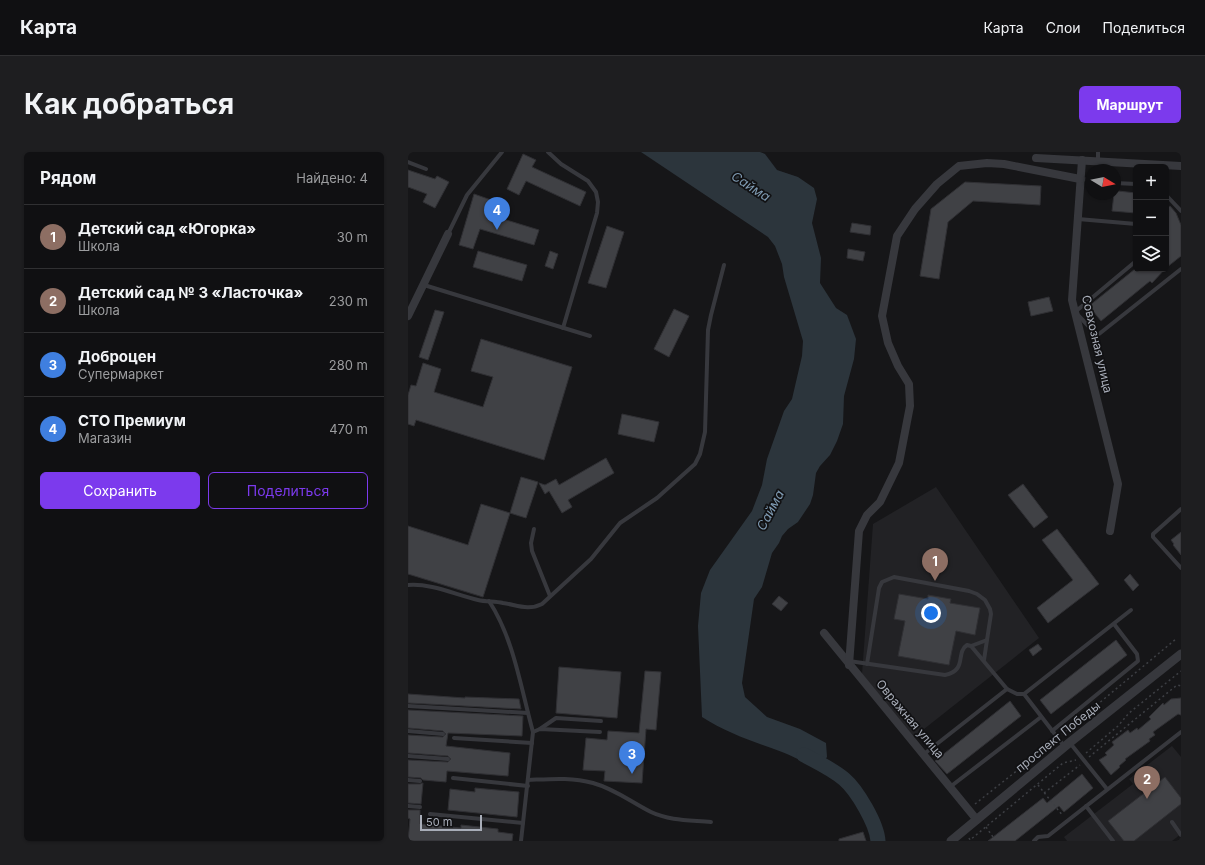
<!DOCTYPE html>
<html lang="ru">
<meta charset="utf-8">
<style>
body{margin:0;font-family:Inter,sans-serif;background:#1e1e20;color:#f1f3f6}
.controls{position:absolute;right:12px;top:12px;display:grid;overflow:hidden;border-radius:6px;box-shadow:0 1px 3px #0004}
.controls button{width:36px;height:36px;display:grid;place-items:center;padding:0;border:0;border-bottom:1px solid #303032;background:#101012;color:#f1f3f6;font:20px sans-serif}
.compass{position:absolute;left:677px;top:12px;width:36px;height:36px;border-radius:50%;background:#101012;box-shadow:0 1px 3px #0004;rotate:100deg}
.scale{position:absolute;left:12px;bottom:10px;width:62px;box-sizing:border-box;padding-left:4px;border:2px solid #a8adb8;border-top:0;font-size:11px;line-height:14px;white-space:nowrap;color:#a8adb8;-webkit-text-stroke:3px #111113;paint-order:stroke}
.you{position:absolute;left:523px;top:461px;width:14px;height:14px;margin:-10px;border:3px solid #fff;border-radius:50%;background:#1a73e8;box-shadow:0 0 0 6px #1a73e833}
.badge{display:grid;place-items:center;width:26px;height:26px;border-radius:50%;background:#7c3aed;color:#fff;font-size:13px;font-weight:700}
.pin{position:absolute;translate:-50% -33px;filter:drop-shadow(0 1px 2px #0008)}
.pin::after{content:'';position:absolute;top:21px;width:14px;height:12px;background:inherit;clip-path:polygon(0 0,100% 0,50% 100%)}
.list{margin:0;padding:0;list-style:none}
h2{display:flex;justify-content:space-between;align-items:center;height:52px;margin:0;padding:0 16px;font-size:17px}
h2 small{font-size:13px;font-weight:400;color:#9c9d9f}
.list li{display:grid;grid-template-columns:26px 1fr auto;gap:12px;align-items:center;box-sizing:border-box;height:64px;padding:0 16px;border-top:1px solid #303032}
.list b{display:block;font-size:15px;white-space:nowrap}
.list p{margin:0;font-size:13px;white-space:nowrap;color:#9c9d9f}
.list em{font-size:13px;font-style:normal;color:#9c9d9f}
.actions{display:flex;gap:8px;padding:12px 16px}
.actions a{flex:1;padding:9px 0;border:1px solid #7c3aed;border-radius:6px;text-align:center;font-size:14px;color:#7c3aed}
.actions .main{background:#7c3aed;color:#fff}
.icon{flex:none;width:22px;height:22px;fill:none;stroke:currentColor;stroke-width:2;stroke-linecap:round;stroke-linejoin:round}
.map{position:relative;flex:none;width:773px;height:689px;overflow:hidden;border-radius:6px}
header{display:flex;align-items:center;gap:24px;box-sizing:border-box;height:56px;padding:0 20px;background:#101012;border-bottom:1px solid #303032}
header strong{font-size:19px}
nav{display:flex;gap:22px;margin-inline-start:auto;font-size:14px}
.intro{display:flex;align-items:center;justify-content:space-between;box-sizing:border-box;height:96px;padding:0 24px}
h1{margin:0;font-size:28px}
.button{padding:10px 18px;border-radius:6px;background:#7c3aed;color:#fff;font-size:14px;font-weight:700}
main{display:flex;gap:24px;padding:0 24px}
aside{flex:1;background:#101012;border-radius:6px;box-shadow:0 1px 3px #0004}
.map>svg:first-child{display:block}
</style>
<header>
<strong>Карта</strong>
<nav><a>Карта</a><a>Слои</a><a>Поделиться</a></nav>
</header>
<div class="intro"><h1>Как добраться</h1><a class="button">Маршрут</a></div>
<main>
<aside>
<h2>Рядом<small>Найдено: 4</small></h2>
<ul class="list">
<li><span class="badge" style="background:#8d6e63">1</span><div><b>Детский сад «Югорка»</b><p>Школа</p></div><em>30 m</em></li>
<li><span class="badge" style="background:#8d6e63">2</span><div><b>Детский сад № 3 «Ласточка»</b><p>Школа</p></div><em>230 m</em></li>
<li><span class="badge" style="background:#3f7fe0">3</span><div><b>Доброцен</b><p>Супермаркет</p></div><em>280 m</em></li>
<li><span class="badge" style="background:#3f7fe0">4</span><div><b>СТО Премиум</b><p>Магазин</p></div><em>470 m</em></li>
</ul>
<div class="actions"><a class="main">Сохранить</a><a>Поделиться</a></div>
</aside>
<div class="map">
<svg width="773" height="689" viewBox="0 0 773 689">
<rect width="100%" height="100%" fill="#161618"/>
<!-- built -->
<g fill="#222225">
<path d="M528,335L631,486L506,585L454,522L465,372Z"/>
<path d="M764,594L773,605V682L764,689H659L656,685L725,632L721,627Z"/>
</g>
<!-- water -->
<path fill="#2c353c" d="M233,0H352L357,2L369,18L390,25L406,36L409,47L404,71L413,106L412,131L428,156L439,163L448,187L446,207L436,244L435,272L429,289L422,303L412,314L408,321L405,343L402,352L390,370L380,377L374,384L371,391L364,401L354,435L346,447L334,531L337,545L359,565L392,577L418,591L419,605L413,613L408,614C396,611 385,604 374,600C346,590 319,581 294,565L290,474L293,441L302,418L344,359L354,333L359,307L376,259L384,247L394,204L395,189L376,125L374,112L367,94L360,85Z"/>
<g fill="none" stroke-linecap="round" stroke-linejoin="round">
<!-- river -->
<path stroke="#2c353c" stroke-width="15" d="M396,603C409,610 424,617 436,627C449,638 469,672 470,689"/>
</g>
<!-- building -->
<g fill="#404145" stroke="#303034">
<path d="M115,2L128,8L124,15L178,40L172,54L118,29L111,43L99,37Z"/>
<path d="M0,18L27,27L29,24L41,30L27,56L15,50L19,42L0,35Z"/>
<path d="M557,30L633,34L632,53L565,49L540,70L531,127L512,124L523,57Z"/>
<path d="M710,39L728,41V61L704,59L706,42Z"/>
<path d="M66,42L86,49L82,63L131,78L126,93L72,77L65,97L51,93Z"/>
<path d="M762,54L768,61L773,73V104L758,116V57Z"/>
<path d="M444,71L463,74L462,83L442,80Z"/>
<path d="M199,74L216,80L198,136L180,131Z"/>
<path d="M440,97L457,100L455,109L439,106Z"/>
<path d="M70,99L119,113L114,129L65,115Z"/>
<path d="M142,99L150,102L145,117L137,114Z"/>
<path d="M727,117H757L744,131L742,129L693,169L681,154Z"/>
<path d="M641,145L645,159L623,164L620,150Z"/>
<path d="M266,157L281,164L261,205L246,197Z"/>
<path d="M27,158L36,160L20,208L11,205Z"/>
<path d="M73,187L164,215L136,308L8,268L6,274L0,272V243L3,233L8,234L15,211L33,217L26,240L75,255L85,225L63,219Z"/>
<path d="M214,262L251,270L246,290L210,282Z"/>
<path d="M198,306L206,321L160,348L164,355L154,361L141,339L137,342L131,331L137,333L148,327L151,333Z"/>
<path d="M113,325L130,330L118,366L102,361Z"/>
<path d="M615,332L640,365L626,376L600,343Z"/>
<path d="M73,352L102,361L75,445L0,422V374L60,393Z"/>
<path d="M649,377L691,432L640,471L629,456L665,428L634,388Z"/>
<path d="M773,380V403L765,393L766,392L763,388Z"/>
<path d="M722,422L731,433L725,439L716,428Z"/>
<path d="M491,442L520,447V443L543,447L542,451L572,456L567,483L548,479L541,513L490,504L497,469L486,467Z"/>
<path d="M371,444L380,451L373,459L364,452Z"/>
<path d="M708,488L719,503L643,562L632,548Z"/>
<path d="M630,492L634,497L625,504L621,498Z"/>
<path d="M151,515L213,520L209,566L148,561Z"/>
<path d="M237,519L253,520L248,578L238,577L234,631L196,629L197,619L175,618L178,586L199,588L200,579L231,581Z"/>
<path d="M0,542L57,546V545L111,547L113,557L0,551Z"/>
<path d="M773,546V563L770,562L745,580L747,583L741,587L742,589L717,607L718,608L711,614L712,615L703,623L691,608L699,603L697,601L706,593L704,590L720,578L722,581L729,576L730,578L743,567L741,565L755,551L756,553L763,547Z"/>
<path d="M602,549L613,564L539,622L527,609Z"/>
<path d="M0,558L115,564L114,584L40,581L38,594L102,601L100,624L39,619L38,630L15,628L13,626L0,625V608L40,610L43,607L40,604L0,601V583L35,585L38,582L35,579L0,576Z"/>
<path d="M674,622L685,636L656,660L651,654L607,689H580L635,646L639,651Z"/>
<path d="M757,625L773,646V652L726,689H716L700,669Z"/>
<path d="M15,631L13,652L0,651V632H12Z"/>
<path d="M67,636L111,640L109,665L40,658L42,637L67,640Z"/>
<path d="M0,658H12V672L53,676V673L90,677V680L105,682L104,689H0L2,667L0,666Z"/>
<path d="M455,680L458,689H431V687Z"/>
</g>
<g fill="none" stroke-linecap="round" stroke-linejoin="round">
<!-- path -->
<g stroke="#3d3f44" stroke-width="1.5" stroke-dasharray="2 3" stroke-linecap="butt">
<path d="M654,582L768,487"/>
<path d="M678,601L710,574L721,561L773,519"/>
<path d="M681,605L769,533L773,534"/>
<path d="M630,633L655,664"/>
<path d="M636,641L672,613"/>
<path d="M567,652L645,590"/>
<path d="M578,675L585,685"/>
<path d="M561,686L562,688L655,611L668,608"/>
</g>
<!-- service -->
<g stroke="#37383d" stroke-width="4">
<path d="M140,0L153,12L180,29L188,40L190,50L189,61L155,176"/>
<path d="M690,9V0"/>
<path d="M0,10L18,17"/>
<path d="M672,27L683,28"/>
<path d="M707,31L728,32"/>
<path d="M758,43L773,59"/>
<path d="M670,67L728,72"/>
<path d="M40,82L59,43L94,0"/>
<path d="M728,109L667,160L688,182H691L773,117"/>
<path d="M16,133L182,184"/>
<path d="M773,357L745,382V385L773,416"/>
<path d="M126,377L123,391L124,399L142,444"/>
<path d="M0,433C23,431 48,443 70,448C78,450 87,449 95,451C109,453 120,459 134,452L183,407L212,371L249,346L287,312L292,302L297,280L300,178L303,163L316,113"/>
<path d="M81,449C106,487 113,537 125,580"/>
<path d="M576,508L579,488"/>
<path d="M441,509L537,523C560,518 547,501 559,493L563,494L599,537"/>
<path d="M459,512L471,436L474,430L486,425L561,439L569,442L577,448L582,457L583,462L579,488L563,494"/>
<path d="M616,542L723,458"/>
<path d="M0,554L120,561"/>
<path d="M132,577L148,566L193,569"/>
<path d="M0,579L35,582"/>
<path d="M644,579L730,509L729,502L706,472"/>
<path d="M46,586L124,591"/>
<path d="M662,591L699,637"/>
<path d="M516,602L599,537L609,542H616L656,594"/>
<path d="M0,604L40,607"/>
<path d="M45,626L120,634"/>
<path d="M0,628L12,629"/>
<path d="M120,628C143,627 163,625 185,631C207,637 223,650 243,660C262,669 283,668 303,670"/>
<path d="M542,635L633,565"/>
<path d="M0,654L12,655"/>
<path d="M678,654L705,689"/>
<path d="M22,662L115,671"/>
<path d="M764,670L773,683"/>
<path d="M113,689L125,580L132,577L192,580"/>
<path d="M626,689L630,685L640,684L773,580"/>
</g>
<!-- minor -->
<g stroke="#37383d" stroke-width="8">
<path d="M628,6L773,14"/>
<path d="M674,8L664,148L710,332L702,379"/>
<path d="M0,164L40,82"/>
<path d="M416,481L569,668"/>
<path d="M441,513L451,379L459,363L472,350L491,311L502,254L501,232L490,214L480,191L474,164L489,84L507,57L529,32L551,14L579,11L596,12L672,27"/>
</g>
<!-- tertiary -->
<path stroke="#37383d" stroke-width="9" d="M543,689L661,591L773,502"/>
</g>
<g text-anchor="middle" stroke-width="3.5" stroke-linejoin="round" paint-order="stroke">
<!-- street labels -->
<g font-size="12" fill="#a8adb8" stroke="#111113">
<text transform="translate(689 192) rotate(77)" y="4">Совхозная улица</text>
<text transform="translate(502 567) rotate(50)" y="4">Овражная улица</text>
<text transform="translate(650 585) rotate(-39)" y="4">проспект Победы</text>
</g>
<!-- water labels -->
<g font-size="13" font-style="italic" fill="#7f9bb3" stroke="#111113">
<text transform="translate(343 34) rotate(33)" y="5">Сайма</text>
<text transform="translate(362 358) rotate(-62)" y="5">Сайма</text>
</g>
</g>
</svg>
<div class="controls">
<button>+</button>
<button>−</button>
<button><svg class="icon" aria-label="layers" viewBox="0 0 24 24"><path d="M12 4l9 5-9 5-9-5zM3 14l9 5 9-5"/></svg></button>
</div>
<svg class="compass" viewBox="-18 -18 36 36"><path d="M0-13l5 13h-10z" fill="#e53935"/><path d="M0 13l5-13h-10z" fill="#9c9d9f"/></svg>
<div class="scale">50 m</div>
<div class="you"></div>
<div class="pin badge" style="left:527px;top:429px;background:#8d6e63">1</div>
<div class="pin badge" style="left:739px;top:647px;background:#8d6e63">2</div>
<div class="pin badge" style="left:224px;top:622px;background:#3f7fe0">3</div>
<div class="pin badge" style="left:89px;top:78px;background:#3f7fe0">4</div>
</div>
</main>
